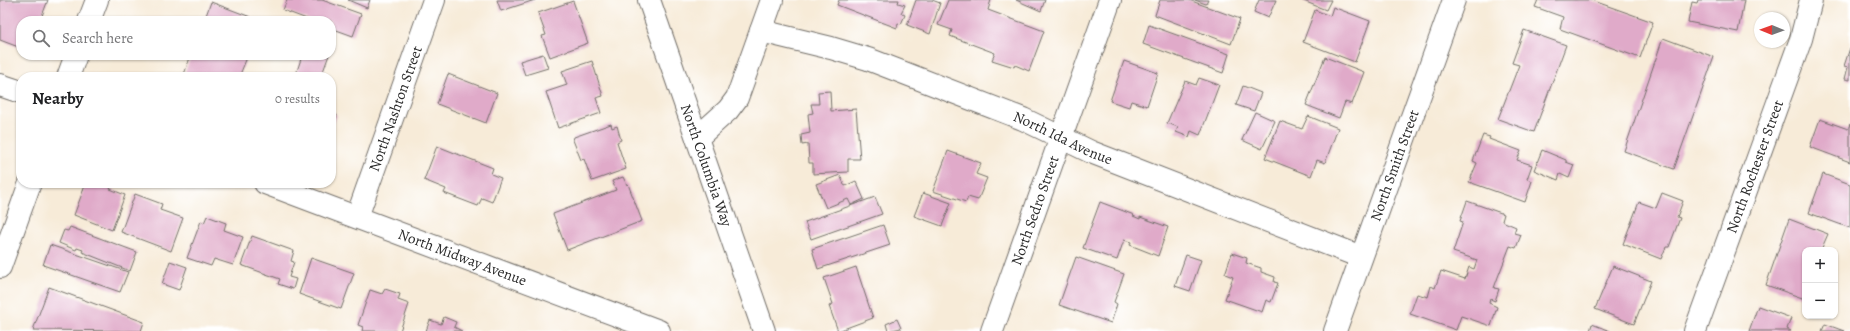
<!DOCTYPE html>
<meta charset="utf-8">
<style>
body{margin:0;font-family:Alegreya,serif;background:#f2f2f2;color:#202124}
.controls{position:absolute;right:12px;bottom:12px;display:grid;overflow:hidden;border-radius:8px;box-shadow:0 1px 3px #0004}
.controls button{width:36px;height:36px;display:grid;place-items:center;padding:0;border:0;border-bottom:1px solid #e0e0e0;background:#fff;color:#202124;font:20px sans-serif}
.compass{position:absolute;left:1754px;top:12px;width:36px;height:36px;border-radius:50%;background:#fff;box-shadow:0 1px 3px #0004;rotate:271deg}
.list{margin:0;padding:0;list-style:none}
h2{display:flex;justify-content:space-between;align-items:center;height:52px;margin:0;padding:0 16px;font-size:17px}
h2 small{font-size:13px;font-weight:400;color:#757577}
.icon{flex:none;width:22px;height:22px;fill:none;stroke:currentColor;stroke-width:2;stroke-linecap:round;stroke-linejoin:round}
.map{position:relative;flex:none;width:1850px;height:331px;overflow:hidden}
.search{position:absolute;background:#fff;box-shadow:0 1px 3px #0004;left:16px;top:16px;width:320px;height:44px;display:flex;align-items:center;gap:10px;box-sizing:border-box;padding:0 14px;border-radius:16px;color:#757577;font-size:15px}
.panel{position:absolute;background:#fff;box-shadow:0 1px 3px #0004;left:16px;top:72px;width:320px;height:116px;border-radius:16px}
.map>svg:first-child{display:block}
</style>
<div class="map">
<svg width="1850" height="331" viewBox="0 0 1850 331">
<rect width="100%" height="100%" fill="#fff"/>
<filter id="ink" filterUnits="userSpaceOnUse"><feTurbulence type="fractalNoise" baseFrequency=".025" numOctaves="2"/><feDisplacementMap in="SourceGraphic" scale="8" xChannelSelector="R" yChannelSelector="G"/><feConvolveMatrix kernelMatrix="1 2 1 2 8 2 1 2 1" color-interpolation-filters="sRGB"/></filter>
<filter id="wash" filterUnits="userSpaceOnUse"><feTurbulence type="fractalNoise" baseFrequency=".012" numOctaves="4" result="noise"/><feDisplacementMap in="SourceGraphic" scale="16" xChannelSelector="R" yChannelSelector="G"/><feGaussianBlur stdDeviation="0.9" result="paint"/><feColorMatrix in="noise" values="0 0 0 0 0 0 0 0 0 0 0 0 0 0 0 0 0 1.4 0 .05"/><feComposite in="paint" operator="in"/></filter>
<g filter="url(#wash)">
<rect width="100%" height="100%" fill="#f7ebd8"/>
<g id="blocks">
<!-- building -->
<g fill="#e0aac9">
<path d="M0,0H48L40,21H21V48L0,40Z"/>
<path d="M287,0H322L361,14L353,36L331,28V21H312L283,10Z"/>
<path d="M348,0H370L367,8Z"/>
<path d="M497,0H535L501,11Z"/>
<path d="M839,0H899L898,3L905,5L901,13L905,15L901,24L898,23L897,28L837,5Z"/>
<path d="M916,0H932L940,3L930,34L907,25Z"/>
<path d="M948,0H991L988,10L1044,31L1029,71L1015,65L1014,67L992,60L995,53L950,36L952,30L938,25Z"/>
<path d="M1016,0H1045L1041,11Z"/>
<path d="M1160,0H1189L1240,19L1231,44L1155,15Z"/>
<path d="M1195,0H1208L1206,4Z"/>
<path d="M1259,0H1276L1268,18L1254,12Z"/>
<path d="M1301,0H1331L1326,10Z"/>
<path d="M1538,0H1591L1653,22L1640,58L1560,29L1563,17L1535,7Z"/>
<path d="M1698,0H1744L1738,32L1688,22L1692,2L1697,3Z"/>
<path d="M573,1L588,43L550,57L542,36L546,35L538,13Z"/>
<path d="M211,2L261,21H204Z"/>
<path d="M1333,7L1370,21L1355,62L1303,42L1315,10L1330,16Z"/>
<path d="M1149,25L1229,54L1223,73L1143,44Z"/>
<path d="M1524,30L1566,45L1534,132L1498,119L1519,65L1512,63Z"/>
<path d="M1663,38L1714,57L1674,169L1624,151Z"/>
<path d="M1850,48V80L1845,79L1848,67L1844,66Z"/>
<path d="M543,54L548,68L525,75L520,61Z"/>
<path d="M191,55H248L239,77H183Z"/>
<path d="M289,55H329L321,77H295L301,59Z"/>
<path d="M1325,57L1364,72L1352,104L1345,102L1339,118L1306,105Z"/>
<path d="M592,61L603,96L596,98L601,113L558,128L546,92L567,85L562,71Z"/>
<path d="M1124,61L1158,73L1147,106L1131,101L1129,107L1110,101Z"/>
<path d="M448,74L497,93L486,123L437,104Z"/>
<path d="M1199,78L1219,85L1200,135L1191,131L1189,137L1176,132L1178,127L1167,123L1185,81L1196,85Z"/>
<path d="M1243,86L1261,93L1254,111L1236,105Z"/>
<path d="M830,91L831,111L856,109L860,159H848V172L813,174V163H809L808,144L802,145L801,135L810,133L808,114L813,113L811,104H819L818,92Z"/>
<path d="M331,112L337,115L331,129Z"/>
<path d="M1255,112L1275,121L1262,149L1242,140Z"/>
<path d="M1308,116L1338,128L1325,163L1317,160L1311,176L1265,158L1280,121L1302,129Z"/>
<path d="M1820,119L1848,129L1850,124V162L1810,147Z"/>
<path d="M611,124L612,128L617,126L621,140L617,142L626,169L592,181L584,159L581,160L573,140L574,137Z"/>
<path d="M1483,135L1490,137L1489,139L1521,151L1517,160L1532,165L1527,179L1532,181L1525,202L1469,182L1477,163L1473,161Z"/>
<path d="M437,146L493,168L491,174L501,178L492,202L482,198L478,206L444,193L446,189L424,180Z"/>
<path d="M1542,150L1566,160V162L1574,165L1569,178L1560,174L1558,180L1534,170Z"/>
<path d="M948,151L981,163L976,174L987,178L978,200L968,197L966,202L933,191Z"/>
<path d="M1823,174L1850,184V228L1809,213Z"/>
<path d="M840,175L845,186L856,181L864,199L851,205L848,199L826,208L816,184Z"/>
<path d="M623,177L627,185L628,184L642,221L567,250L553,214L616,190L612,181Z"/>
<path d="M86,183H113L110,189L125,195L112,230L74,215Z"/>
<path d="M923,193L951,203L942,226L914,216Z"/>
<path d="M1662,193L1683,201L1677,217L1680,218L1669,247H1666L1661,259L1623,244L1639,202L1656,208Z"/>
<path d="M135,194L162,204L160,210L183,218L171,251L121,232Z"/>
<path d="M875,197L882,214L811,239L805,222Z"/>
<path d="M1467,201L1504,214L1502,221L1516,227L1514,233L1521,235L1516,248L1510,246L1498,277L1494,288L1499,289L1495,301L1490,299L1489,303L1497,307L1491,326L1461,316L1456,330L1410,314L1417,294L1428,297L1431,286L1435,288L1441,271L1465,279L1469,267L1474,269L1477,260L1453,252L1463,222L1460,221Z"/>
<path d="M1100,202L1134,215L1133,216L1140,219V217L1168,227L1158,256L1130,245L1131,242L1124,240L1117,260L1083,248Z"/>
<path d="M207,216L226,223L224,230L243,237L233,265L214,259L211,266L187,258L201,221L204,223Z"/>
<path d="M1789,219L1828,234L1821,250H1805V299L1766,285Z"/>
<path d="M883,225L890,245L818,269L812,249Z"/>
<path d="M70,227L137,252L130,271L82,252L83,250L77,248L76,250L59,243L64,230L68,231Z"/>
<path d="M252,236L294,251L291,261L294,262L289,277L296,279L293,289L278,284L280,279L241,265Z"/>
<path d="M50,245L128,272L120,292L43,265Z"/>
<path d="M1232,253L1247,258L1246,263L1261,268V272L1275,277L1274,282L1278,283L1271,302L1266,300L1262,312L1225,299L1233,277L1225,274Z"/>
<path d="M1186,255L1201,260L1190,291L1175,286Z"/>
<path d="M1076,257L1124,274L1114,302L1117,304L1111,323L1059,305Z"/>
<path d="M311,258L354,273L341,309L299,294Z"/>
<path d="M170,261L187,267L179,290L162,284Z"/>
<path d="M1613,266L1651,281L1634,324L1595,309Z"/>
<path d="M856,267L873,318L838,331L829,306L833,304L824,278Z"/>
<path d="M49,287L144,322L141,331L33,330Z"/>
<path d="M385,289L400,294L398,300L409,304L400,331H362L363,327L358,325L370,290L382,294Z"/>
<path d="M1758,306L1791,318L1787,329L1791,331H1749Z"/>
<path d="M444,317L456,322L454,327L462,331H426L430,320L441,324Z"/>
<path d="M897,319L901,328L888,331L886,324Z"/>
<path d="M1592,324L1610,331H1590Z"/>
<path d="M1825,324L1844,331H1822Z"/>
</g>
</g>
</g>
<g filter="url(#ink)">
<use href="#blocks" fill-opacity="0" stroke="#726e68" stroke-width="1"/>
<g fill="none" stroke-linecap="round" stroke-linejoin="round">
<!-- minor casing -->
<g stroke="#726e68" stroke-width="24">
<g id="minor">
<path id="s1" d="M761,31L831,48L868,59L1023,119L1091,152L1361,257"/>
<path d="M0,85L21,92"/>
<path d="M697,138L728,110L737,98L772,0"/>
<path id="s2" d="M265,183L659,331"/>
<path id="s3" d="M357,217L434,0"/>
<path id="s4" d="M992,331L1110,0"/>
<path id="s5" d="M1335,331L1454,0"/>
<path id="s6" d="M1695,331L1801,39L1811,0"/>
</g>
</g>
<!-- tertiary casing -->
<g stroke="#726e68" stroke-width="24">
<g id="tertiary">
<path id="s7" d="M649,0L764,331"/>
</g>
</g>
<!-- secondary casing -->
<g stroke="#726e68" stroke-width="24">
<g id="secondary">
<path d="M89,21L97,0"/>
<path d="M68,77L76,55"/>
<path d="M0,267L30,183"/>
</g>
</g>
<!-- minor -->
<use href="#minor" stroke="#fff" stroke-width="22"/>
<!-- tertiary -->
<use href="#tertiary" stroke="#fff" stroke-width="22"/>
<!-- secondary -->
<use href="#secondary" stroke="#fff" stroke-width="22"/>
</g>
</g>
<g text-anchor="middle" stroke-width="3" stroke-linejoin="round" paint-order="stroke">
<!-- street labels -->
<g font-size="15" fill="#2b2b2b" stroke="#fff">
<text dy="5" stroke="none"><textPath href="#s3" startOffset="115">North Nashton Street</textPath></text>
<text dy="5" stroke="none"><textPath href="#s1" startOffset="321">North Ida Avenue</textPath></text>
<text dy="5" stroke="none"><textPath href="#s7" startOffset="175">North Columbia Way</textPath></text>
<text dy="5" stroke="none"><textPath href="#s5" startOffset="176">North Smith Street</textPath></text>
<text dy="5" stroke="none"><textPath href="#s6" startOffset="175">North Rochester Street</textPath></text>
<text dy="5" stroke="none"><textPath href="#s4" startOffset="128">North Sedro Street</textPath></text>
<text dy="5" stroke="none"><textPath href="#s2" startOffset="211">North Midway Avenue</textPath></text>
</g>
</g>
</svg>
<div class="controls">
<button>+</button>
<button>−</button>
</div>
<svg class="compass" viewBox="-18 -18 36 36"><path d="M0-13l5 13h-10z" fill="#e53935"/><path d="M0 13l5-13h-10z" fill="#757577"/></svg>
<div class="search"><svg class="icon" aria-label="search" viewBox="0 0 24 24"><circle cx="10" cy="10" r="6"/><path d="M15 15l6 6"/></svg>Search here</div>
<section class="panel">
<h2>Nearby<small>0 results</small></h2>
<ul class="list">
</ul>
</section>
</div>
